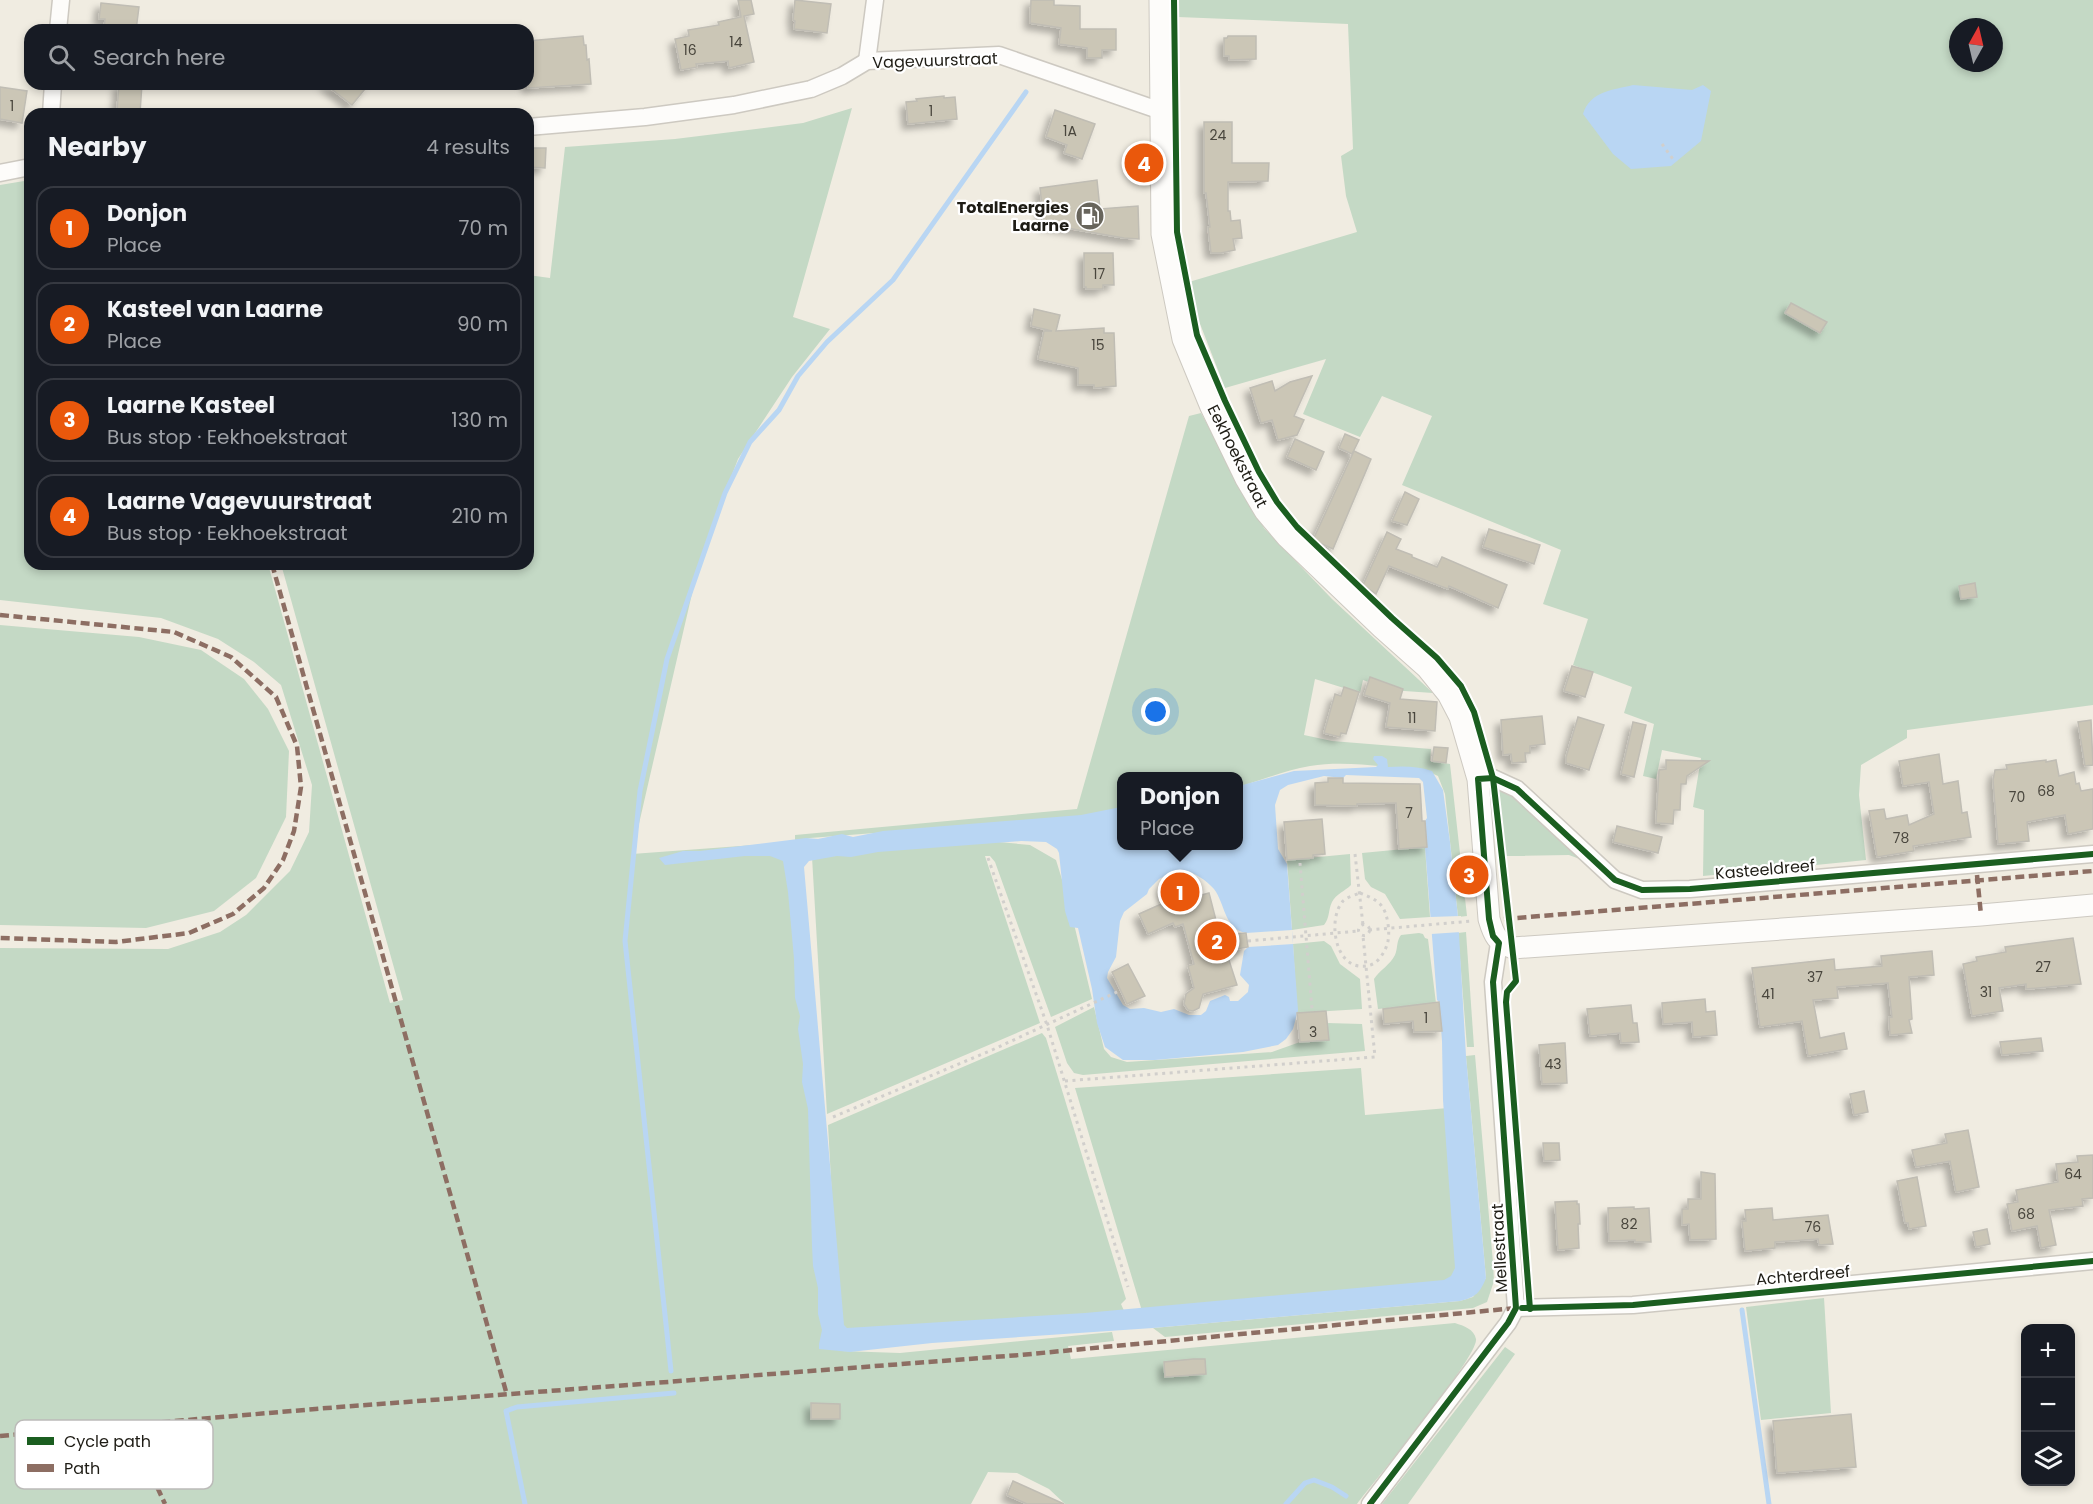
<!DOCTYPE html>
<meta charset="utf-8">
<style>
body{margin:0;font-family:Poppins,sans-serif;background:#242831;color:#f1f3f6}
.controls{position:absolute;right:18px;bottom:18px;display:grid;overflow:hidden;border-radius:12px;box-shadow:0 3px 9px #0003}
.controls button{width:54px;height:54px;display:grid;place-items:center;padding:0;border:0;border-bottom:2px solid #363941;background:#171b24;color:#f1f3f6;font:30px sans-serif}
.compass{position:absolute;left:1949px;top:18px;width:54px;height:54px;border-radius:50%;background:#171b24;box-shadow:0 3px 9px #0003;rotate:8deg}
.you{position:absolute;left:1156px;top:712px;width:21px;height:21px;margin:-15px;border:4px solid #fff;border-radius:50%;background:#1a73e8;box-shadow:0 0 0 9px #1a73e833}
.badge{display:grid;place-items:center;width:39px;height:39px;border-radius:50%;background:#ea580c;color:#fff;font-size:20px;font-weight:700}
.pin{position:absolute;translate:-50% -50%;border:3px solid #fff;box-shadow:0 2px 6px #0006}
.popup{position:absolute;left:1117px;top:772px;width:126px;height:78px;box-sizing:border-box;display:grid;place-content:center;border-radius:12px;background:#171b24;filter:drop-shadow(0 2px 4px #0005);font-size:20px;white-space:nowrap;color:#9ea1a6}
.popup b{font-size:22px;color:#f1f3f6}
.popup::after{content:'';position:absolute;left:50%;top:100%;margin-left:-12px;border:12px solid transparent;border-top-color:#171b24}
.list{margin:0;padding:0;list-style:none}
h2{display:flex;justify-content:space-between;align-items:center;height:78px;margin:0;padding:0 24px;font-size:26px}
h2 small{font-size:20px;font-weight:400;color:#9ea1a6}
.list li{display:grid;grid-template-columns:39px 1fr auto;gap:18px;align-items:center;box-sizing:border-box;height:84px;margin:0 12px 12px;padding:0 12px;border:2px solid #363941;border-radius:18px}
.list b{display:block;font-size:22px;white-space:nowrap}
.list p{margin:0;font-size:20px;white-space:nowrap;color:#9ea1a6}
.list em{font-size:20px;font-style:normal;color:#9ea1a6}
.icon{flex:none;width:33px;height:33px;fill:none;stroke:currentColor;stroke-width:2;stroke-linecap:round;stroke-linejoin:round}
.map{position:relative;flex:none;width:2093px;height:1504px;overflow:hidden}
.search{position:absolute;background:#171b24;box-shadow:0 3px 9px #0003;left:24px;top:24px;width:510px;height:66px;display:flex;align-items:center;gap:15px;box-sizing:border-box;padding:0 21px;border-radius:18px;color:#9ea1a6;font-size:22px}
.panel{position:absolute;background:#171b24;box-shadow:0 3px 9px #0003;left:24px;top:108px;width:510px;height:462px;border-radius:18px}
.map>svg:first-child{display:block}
</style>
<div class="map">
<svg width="2093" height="1504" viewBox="0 0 2093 1504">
<defs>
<filter id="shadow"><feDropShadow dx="-5.5" dy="5.5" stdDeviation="3" flood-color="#0004"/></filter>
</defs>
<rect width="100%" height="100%" fill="#f0ece1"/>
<!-- green -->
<g fill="#c4d9c5" fill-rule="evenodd">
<path d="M1178,0H2093V705L1907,730V738L1861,765L1859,795L1866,860L1703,876L1704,810L1693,807L1701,758L1662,750L1656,779L1643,776L1654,724L1624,713L1632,687L1573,665L1588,619L1543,604L1561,550L1402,485L1432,416L1382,396L1360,437L1303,414L1326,359L1225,388L1195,311L1189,282L1357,232L1346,196L1341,156L1353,149L1348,24L1178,17ZM1958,27H1994V63H1958Z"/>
<path d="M852,108L793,317L830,329L792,377L738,459L700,559L632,854L795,842V835L1077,809L1189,416L1201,413L1264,528L1332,599L1433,693L1390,690L1363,680L1360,693L1315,679L1304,735L1332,741L1431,749L1430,761L1450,764L1467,916L1458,917L1445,794L1438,776L1427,771C1389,768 1348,760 1310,766C1286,770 1262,780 1239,787L1238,776H1122L1121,811L1045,820L810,838L795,842L842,1351L900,1353L1112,1332L1114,1341L1068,1346L1071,1359L1455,1323C1464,1326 1474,1329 1476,1339C1479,1356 1373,1483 1357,1504H1065L1049,1489L1017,1473L988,1472L971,1504H0V948L168,949L220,932L246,915L290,871L309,832L312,785L281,685L254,662L218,639L161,618L0,600V185L30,180V564H268L390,1003L403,1000L281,564H528V275L550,278L565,147L675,139L803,123Z"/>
<path d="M0,625L139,637L201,650L244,679L268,709L289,751L286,817L256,878L214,911L146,928L0,925Z"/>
<path d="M1498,785L1520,796L1593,864L1569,855L1505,856Z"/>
<path d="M988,841L1030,845L1056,860L1068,899L1092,999L1051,1017L995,862L990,856H985L1040,1023L827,1114L812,857Z"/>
<path d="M1425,847L1430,917L1400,919L1385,894L1371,887L1365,879L1362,853Z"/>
<path d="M1350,854L1351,885C1345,891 1336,894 1332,902C1328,910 1330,918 1324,925L1292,930L1287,860Z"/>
<path d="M1466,932L1474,1047H1467L1458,933Z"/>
<path d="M1419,933L1423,934L1425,938L1428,939L1436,1003L1378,1009L1374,979C1380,970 1390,965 1395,955C1398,948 1396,942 1401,935Z"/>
<path d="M1324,941L1331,946L1340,964L1360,979L1362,1009L1297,1013L1293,944Z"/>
<path d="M1094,1007L1104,1049L1111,1057L1127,1062L1272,1052L1300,1042L1328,1040L1327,1023L1362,1024L1365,1051L1083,1075L1074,1073L1067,1063L1055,1027Z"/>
<path d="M1042,1033L1046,1038L1126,1299L1121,1304L1125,1313L849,1332L839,1325L828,1125Z"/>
<path d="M1475,1055L1493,1263L1494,1281L1487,1302L1473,1308L1165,1337L1153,1328L1460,1301L1473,1297L1486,1278L1466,1056Z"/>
<path d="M1361,1068L1365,1115L1448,1108L1459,1272L1451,1283L1142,1311L1075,1088Z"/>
<path d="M1824,1298L1831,1413L1761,1420L1746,1307Z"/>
<path d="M1505,1347L1515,1354L1408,1504H1382Z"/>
</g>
<!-- water -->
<g fill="#b9d6f3" fill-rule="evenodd">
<path d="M1633,85L1692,90L1703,85L1711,91L1701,141L1671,166L1631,169L1613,154L1583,114C1590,91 1613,90 1633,85Z"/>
<path d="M1374,756H1382L1387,759L1388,767C1404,766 1417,766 1432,771L1443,790L1450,842L1458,917L1466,1056L1486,1278C1480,1293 1476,1297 1460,1301L1153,1328L932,1343L850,1352L819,1349V1344L822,1330L818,1314V1288L813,1266L812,1246L808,1109L802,1082L803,1064L798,1029L800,1016L795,998L794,959L788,892L783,861L770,856H745L665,865L659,858L683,851H700L806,838L818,839L842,834L853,837L883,831L1081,815L1121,807L1122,846H1238L1239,786L1294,771L1376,767L1378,765L1373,759ZM1346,775L1419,778L1423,782L1427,818L1425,821L1427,847H1425L1437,1000L1439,1002L1442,1041L1443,1100L1455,1268L1451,1276L1444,1280L1085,1313L847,1328L844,1325L804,867L809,861L837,856L851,857L878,852L1021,841L1046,842L1057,849L1059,853L1065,911L1070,927L1078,928L1092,989L1097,1023L1105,1047L1123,1060H1155L1243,1052L1278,1045L1286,1039L1293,1029L1298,1010L1287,864L1278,849L1275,805L1280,790L1288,785L1324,776L1343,778ZM1182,870C1194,872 1206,880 1214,889C1225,903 1224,929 1246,933L1248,947L1244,951L1240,975L1249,985L1248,992L1238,1001H1230L1229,997L1225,995L1210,1001L1206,1011L1201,1015H1189L1174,1009L1161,1012L1144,1008L1130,1009L1123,1005L1107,978L1108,972L1116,957L1120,921L1124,912L1147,894L1149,889L1159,879L1173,872Z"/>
</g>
<!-- pier -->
<g fill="#f0ece1">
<path d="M1461,916V932L1431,934L1430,917Z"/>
<path d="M1292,930L1293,944L1248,947L1246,933Z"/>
</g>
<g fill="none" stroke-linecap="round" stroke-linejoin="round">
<!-- stream -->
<g stroke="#b9d6f3" stroke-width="5">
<path d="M1742,1310L1769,1504"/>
<path d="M671,1371L625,941L640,791L667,659L725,493L750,442L779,410L798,376L827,342L893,280L1026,92"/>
<path d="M525,1504L506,1411L517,1407L674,1393"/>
<path d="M1286,1504L1305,1483L1314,1480L1332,1487L1346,1496"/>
</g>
</g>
<!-- building -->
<g fill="#cbc6b6" stroke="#c0bdb4" stroke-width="1.5" filter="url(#shadow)">
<path d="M738,0H751L754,14L744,16L754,62L729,68L728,61L696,64L697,67L681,70L675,39L689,36L688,30L719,25L718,22L741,17Z"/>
<path d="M795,0L831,4L827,33L794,29L795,21L793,20Z"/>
<path d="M1031,0H1054V5L1080,6V29H1116V50H1102V58H1087V48L1059,44L1061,28L1030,23Z"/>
<path d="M101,3L139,7L136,30H104L105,19H99Z"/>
<path d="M583,36L584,45H586L587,60L589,59L591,84L528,88V41Z"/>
<path d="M1228,36H1256V59L1229,60V56H1224V38H1227Z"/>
<path d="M119,84H142L140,113L117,111Z"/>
<path d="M325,84H369L352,105Z"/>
<path d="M0,87L27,91L22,123L0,119Z"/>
<path d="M944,96V98L955,97L957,119L908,124L906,102L917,101L916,99Z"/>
<path d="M1055,110L1095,124L1082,159L1064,153L1067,145L1046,137Z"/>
<path d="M1204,122H1232V163H1269L1268,181L1228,182V211H1230L1231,221L1240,220L1242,238L1233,239L1235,250L1221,253H1211L1208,227H1210L1206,193H1204Z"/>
<path d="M528,148H546L545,168L528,167Z"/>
<path d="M1097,180L1100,209L1138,206L1139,239L1124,238L1044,224L1040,188Z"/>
<path d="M1084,253H1113L1114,285H1103V289H1086V287H1084Z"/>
<path d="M1791,303L1827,322L1820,333L1785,313Z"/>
<path d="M1034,309L1060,315L1056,331L1104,328V333H1114L1116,386L1094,388V385H1078V368L1038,359L1044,331H1052L1031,326Z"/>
<path d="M1312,376L1294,416L1304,420L1297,435L1278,440L1272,420L1261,423L1250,388L1272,381L1275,391L1290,382Z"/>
<path d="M1345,434L1359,440L1352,454L1339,448Z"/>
<path d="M1295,439L1324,452L1316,470L1287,457Z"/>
<path d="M1354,451L1371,459L1333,549L1313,540Z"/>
<path d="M1405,492L1419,499L1407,525L1392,521Z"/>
<path d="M1489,529L1540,545L1534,564L1483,547Z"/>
<path d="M1387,532L1401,539L1396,549L1412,555V557L1437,567L1442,557L1507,585L1498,608L1449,586L1448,589L1389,566L1376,594L1363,585Z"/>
<path d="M1975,583L1977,597L1961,599L1959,586Z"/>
<path d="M1572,666L1593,672L1585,697L1564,691Z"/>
<path d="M1370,677L1403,689L1400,699L1437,702L1435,731L1386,727L1390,703L1364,695Z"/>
<path d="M1344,687L1359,692L1346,734L1341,733L1340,737L1324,733L1335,694L1341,696Z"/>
<path d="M1542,716L1545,744L1530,746V753H1525L1526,762L1512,763L1511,754L1503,755L1501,720Z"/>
<path d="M1578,717L1604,725L1589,770L1566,763V757Z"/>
<path d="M2091,720L2093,765L2085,766L2078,722Z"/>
<path d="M1633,722L1646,725L1634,777L1621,774Z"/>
<path d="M1434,747L1448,748L1446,763L1432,761Z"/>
<path d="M1939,754L1943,784L1958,781L1962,813L1967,812L1971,837L1913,846L1914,851L1877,857L1869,811L1884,809L1886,819L1907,815L1909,825L1934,814L1929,782L1903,786L1899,761Z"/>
<path d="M1666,760L1709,761L1687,776L1686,784H1681L1680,810H1674L1673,824L1656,823L1659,770L1666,769Z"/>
<path d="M2046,760V762L2056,760L2059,776L2074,772L2076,784L2079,783L2081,791L2093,789V829L2068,834L2065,815L2027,822L2029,841L1998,844L1993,780L1995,770L2007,769L2006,765Z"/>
<path d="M1328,778H1343V783L1420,784L1422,821H1425L1427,847L1399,849L1396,803L1357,804V806L1315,805V783L1328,782Z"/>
<path d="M1322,819L1325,854L1313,855V858L1287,860L1284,822Z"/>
<path d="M1617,826L1662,837L1658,853L1613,842Z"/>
<path d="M1193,878L1198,896L1209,893L1219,932L1232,934L1246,933L1248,947L1226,951L1237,985L1203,994L1199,1008L1193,1011L1188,1010L1184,1004L1186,994L1194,988L1188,966L1194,964L1183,924L1175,927L1173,923L1148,934L1139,914L1168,901L1163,887Z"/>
<path d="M2073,938L2081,984L2026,989V984L1999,988L2003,1011L1972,1016L1963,964L1977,961L1976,957L2006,952L2005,947Z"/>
<path d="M1932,951L1934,975L1909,977L1912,1019L1909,1020L1912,1033L1890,1035L1889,1017H1892L1888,983L1837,987L1838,998L1813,1000L1820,1038L1844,1033L1847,1049L1808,1056L1802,1021L1760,1027L1752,968L1834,959L1835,970L1882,966L1881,956Z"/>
<path d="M1128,964L1145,996L1127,1004L1112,972Z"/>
<path d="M1705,999L1706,1012L1715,1011L1717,1035L1693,1037L1692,1022L1663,1024L1662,1003Z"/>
<path d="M1439,1002L1442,1031L1414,1032L1413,1021L1384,1024L1383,1009Z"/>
<path d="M1631,1005L1633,1023H1637L1639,1042L1621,1043L1620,1033L1590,1036L1587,1009Z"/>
<path d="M1326,1011L1329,1040L1300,1042L1297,1013Z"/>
<path d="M2041,1038L2043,1051L2002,1055L2000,1042Z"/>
<path d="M1563,1043H1565L1567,1083L1542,1084L1539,1045Z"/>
<path d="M1864,1091L1868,1112L1854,1115L1850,1094Z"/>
<path d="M1968,1130L1979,1187L1956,1192L1950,1161L1916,1167L1912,1150L1947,1143L1945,1134Z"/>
<path d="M1543,1143H1559L1560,1160L1544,1161Z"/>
<path d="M2093,1155V1198L2082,1199L2083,1206L2049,1210L2056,1245L2041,1248L2037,1226L2012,1231L2007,1204L2018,1202L2016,1190L2058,1182L2056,1164L2078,1162L2077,1156Z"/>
<path d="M1701,1172L1715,1174L1716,1239L1690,1240L1689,1224L1682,1225V1209H1688V1199H1701Z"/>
<path d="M1917,1177L1926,1226L1909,1229L1908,1223H1905L1897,1181Z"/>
<path d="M1577,1201V1204H1579L1580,1224H1578L1579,1248L1558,1250L1555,1202Z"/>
<path d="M1634,1207V1209L1649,1208L1651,1242H1635V1240L1609,1241L1608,1208Z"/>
<path d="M1772,1208L1773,1220L1828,1215L1833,1244L1819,1245L1818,1239L1775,1242V1248L1745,1251L1742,1221H1746L1745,1210Z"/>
<path d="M1987,1229L1990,1244L1976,1247L1973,1232Z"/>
<path d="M1193,1359H1205L1206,1374L1165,1377L1164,1362Z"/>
<path d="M811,1403L840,1404V1419H811Z"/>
<path d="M1851,1414L1856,1467L1777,1473L1773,1421Z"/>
<path d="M1013,1481L1064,1504H1027L1007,1495Z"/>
</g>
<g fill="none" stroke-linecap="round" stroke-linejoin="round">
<!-- minor casing -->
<g stroke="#cdc9c1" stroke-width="19">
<g id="minor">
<path d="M58,30L61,0"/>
<path d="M867,61L875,0"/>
<path d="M51,114L53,84"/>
<path d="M528,127L645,117L734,105L811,89L842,76L867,61L999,55L1161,111"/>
<path d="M0,173L30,167"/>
<path d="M1478,779L1493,778L1517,789L1615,880L1642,890L1690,889L2093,854"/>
<path d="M1516,1308L1633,1305L2093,1261"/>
<path d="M1370,1504L1508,1323L1516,1308L1493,982L1499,943"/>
</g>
</g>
<!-- tertiary casing -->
<g stroke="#cdc9c1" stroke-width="23">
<path id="tertiary" d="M1160,0L1162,234L1183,339L1211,407L1246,479L1265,511L1287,537L1382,628L1427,668L1448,694L1460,717L1478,779L1489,919C1494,936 1497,942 1513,948L1981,915L2093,905"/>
</g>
<!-- path -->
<g stroke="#d1cfcc" stroke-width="3" stroke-dasharray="3 4.5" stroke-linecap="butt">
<path d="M1662,144L1675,162"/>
<path d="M1355,854L1363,925"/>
<path d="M988,858L1047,1025L1128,1287"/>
<path d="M1300,863L1312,1009"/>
<path d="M1360,893C1378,900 1385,904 1388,924C1390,938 1388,948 1379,959C1374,965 1367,967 1359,966C1334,963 1328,918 1343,901C1347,897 1355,895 1360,893Z"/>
<circle cx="1364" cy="930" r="5.5"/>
<path d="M1369,930L1472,921"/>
<path d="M1248,941L1358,931"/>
<path d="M1065,1081L1375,1057L1363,936"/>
<path d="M833,1117L992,1050L1119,991"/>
</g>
<!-- minor -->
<use href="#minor" stroke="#fdfcfa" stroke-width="16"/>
<!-- tertiary -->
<use href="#tertiary" stroke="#fdfcfa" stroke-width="21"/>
<!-- quiet -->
<g stroke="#8d6e63" stroke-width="4.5" stroke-dasharray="9 4.5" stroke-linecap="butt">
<path d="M272,564L507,1395"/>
<path d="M0,615L174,632L231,657L276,697L297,746L301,787L294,831L283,860L264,888L233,914L189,933L116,942L0,938"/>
<path d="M1977,875L1981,915"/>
<path d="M1504,919L2093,871"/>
<path d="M129,1426L165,1504"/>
<path d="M0,1436L327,1408L1020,1355L1516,1308"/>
</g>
<!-- cycleway casing -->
<g stroke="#fff" stroke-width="10">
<g id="cycleway">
<path d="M1174,0L1177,232L1197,335L1225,401L1259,472L1277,502L1297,527L1392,618L1437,658L1461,686L1474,712L1493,778L1516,981L1507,992L1506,1002L1530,1309"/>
<path d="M1522,1308L1633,1305L2093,1261"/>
<path d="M1370,1504L1508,1323L1516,1308L1493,982L1499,943L1493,936L1489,919L1478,779L1493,778L1517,789L1615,880L1642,890L1690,889L2093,854"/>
</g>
</g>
<!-- cycleway -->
<use href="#cycleway" stroke="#1b5e20" stroke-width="6"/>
</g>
<!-- icons -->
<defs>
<g id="fuel-disc" transform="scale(1.5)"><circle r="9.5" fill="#68655c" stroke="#fff"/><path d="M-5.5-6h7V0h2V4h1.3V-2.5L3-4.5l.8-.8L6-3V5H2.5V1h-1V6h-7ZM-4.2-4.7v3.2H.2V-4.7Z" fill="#fff"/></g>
</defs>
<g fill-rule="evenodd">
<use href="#fuel-disc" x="1090" y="216"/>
</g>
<g text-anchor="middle" stroke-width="4.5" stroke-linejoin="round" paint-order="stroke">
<!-- number labels -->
<g font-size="14" fill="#49463d">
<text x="736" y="47">14</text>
<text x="690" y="55">16</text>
<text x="12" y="111">1</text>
<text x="931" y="116">1</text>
<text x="1070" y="136">1A</text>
<text x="1218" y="140">24</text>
<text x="1099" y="279">17</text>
<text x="1098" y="350">15</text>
<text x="1412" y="723">11</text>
<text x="2046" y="796">68</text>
<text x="2017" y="802">70</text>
<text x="1409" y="818">7</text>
<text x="1901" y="843">78</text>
<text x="2043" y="972">27</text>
<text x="1815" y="982">37</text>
<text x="1986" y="997">31</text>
<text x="1768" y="999">41</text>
<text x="1426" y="1023">1</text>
<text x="1313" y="1037">3</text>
<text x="1553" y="1069">43</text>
<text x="2073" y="1179">64</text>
<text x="2026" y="1219">68</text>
<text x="1629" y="1229">82</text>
<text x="1813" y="1232">76</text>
</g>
<!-- street labels -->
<g font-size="16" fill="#1e1c15" stroke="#fff">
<text transform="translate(935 60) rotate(-2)" y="6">Vagevuurstraat</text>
<text transform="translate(1238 456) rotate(63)" y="6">Eekhoekstraat</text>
<text transform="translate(1765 869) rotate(-5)" y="6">Kasteeldreef</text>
<text transform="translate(1499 1248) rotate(-93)" y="6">Mellestraat</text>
<text transform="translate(1803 1275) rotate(-5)" y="6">Achterdreef</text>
</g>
<!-- poi labels -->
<g font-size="16" font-weight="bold" fill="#1e1c15" stroke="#fff" text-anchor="end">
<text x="1069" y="213">TotalEnergies<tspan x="1069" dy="18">Laarne</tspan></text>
</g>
</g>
<!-- legend -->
<rect x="15" y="1420" width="198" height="69" rx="9" fill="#fff" stroke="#bcbbb9" stroke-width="1.5"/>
<rect x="27" y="1437" width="27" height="8" fill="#1b5e20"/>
<rect x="27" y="1464" width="27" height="8" fill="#8d6e63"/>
<g font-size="16" fill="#1e1c15">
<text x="64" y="1447">Cycle path</text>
<text x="64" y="1474">Path</text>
</g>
</svg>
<div class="controls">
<button>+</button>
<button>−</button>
<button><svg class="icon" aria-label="layers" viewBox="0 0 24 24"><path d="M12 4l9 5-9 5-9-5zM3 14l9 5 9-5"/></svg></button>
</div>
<svg class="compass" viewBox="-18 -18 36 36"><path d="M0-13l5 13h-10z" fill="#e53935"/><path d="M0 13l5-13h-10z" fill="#9ea1a6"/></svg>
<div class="you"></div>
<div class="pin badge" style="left:1180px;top:892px">1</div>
<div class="popup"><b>Donjon</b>Place</div>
<div class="pin badge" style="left:1217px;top:941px">2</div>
<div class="pin badge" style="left:1469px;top:875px">3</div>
<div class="pin badge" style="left:1144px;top:163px">4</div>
<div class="search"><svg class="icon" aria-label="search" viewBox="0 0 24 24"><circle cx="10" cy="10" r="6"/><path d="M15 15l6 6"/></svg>Search here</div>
<section class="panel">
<h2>Nearby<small>4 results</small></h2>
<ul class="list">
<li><span class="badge">1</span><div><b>Donjon</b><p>Place</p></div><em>70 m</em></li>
<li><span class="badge">2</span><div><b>Kasteel van Laarne</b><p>Place</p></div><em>90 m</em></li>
<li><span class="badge">3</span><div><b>Laarne Kasteel</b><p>Bus stop · Eekhoekstraat</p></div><em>130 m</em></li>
<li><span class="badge">4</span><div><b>Laarne Vagevuurstraat</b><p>Bus stop · Eekhoekstraat</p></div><em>210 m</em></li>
</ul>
</section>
</div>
